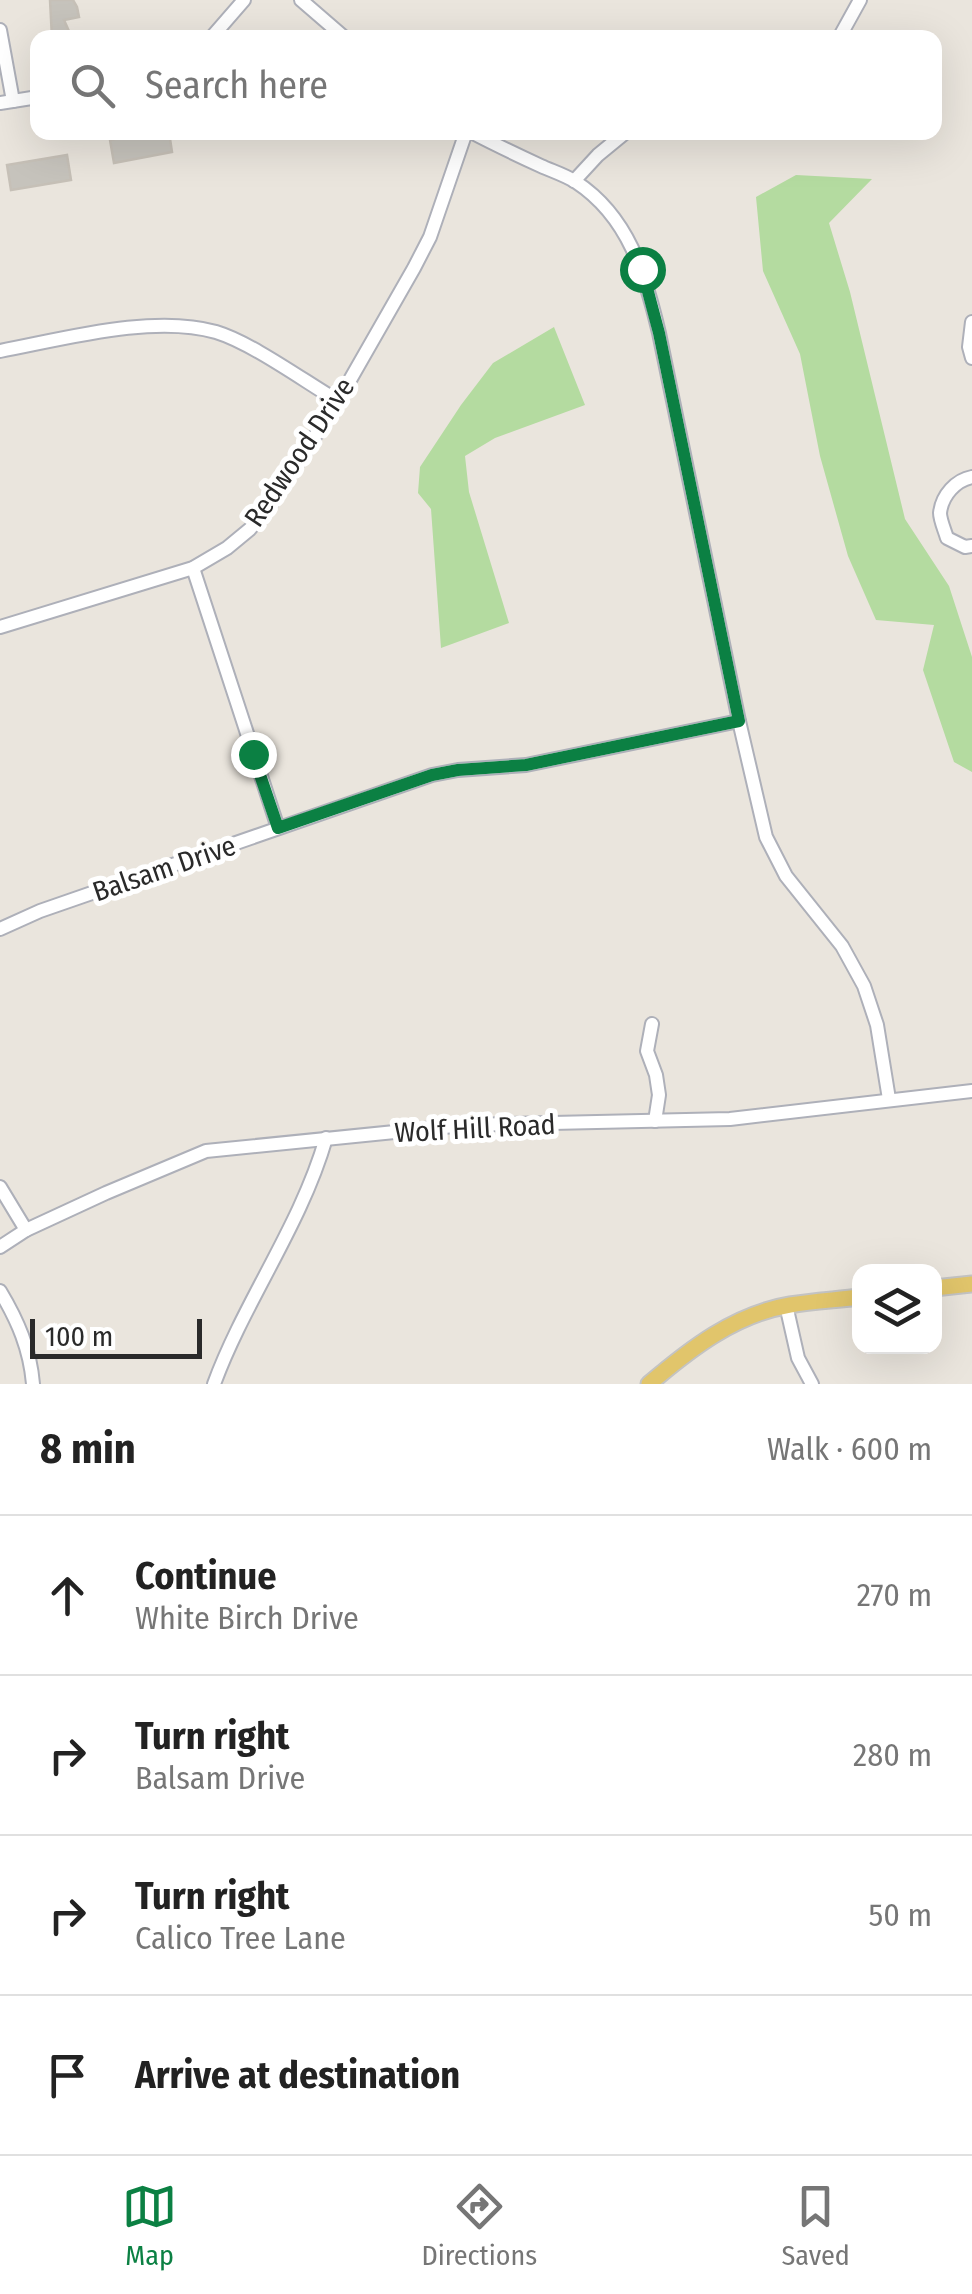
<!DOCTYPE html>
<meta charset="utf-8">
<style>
body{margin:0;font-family:"Fira Sans Condensed",sans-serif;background:#f2f2f2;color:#222}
.controls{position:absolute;right:30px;bottom:30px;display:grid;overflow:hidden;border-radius:20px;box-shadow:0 10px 40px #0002}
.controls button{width:90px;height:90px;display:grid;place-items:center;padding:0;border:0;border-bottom:2px solid #e0e0e0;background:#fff;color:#222;font:50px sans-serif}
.scale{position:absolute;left:30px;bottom:25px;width:172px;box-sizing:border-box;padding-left:10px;border:5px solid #2a2a2a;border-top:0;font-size:28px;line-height:35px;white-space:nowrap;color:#2a2a2a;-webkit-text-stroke:8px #fff;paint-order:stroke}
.stop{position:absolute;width:30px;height:30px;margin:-22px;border:8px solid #0b8043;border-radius:50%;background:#fff}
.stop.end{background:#0b8043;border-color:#fff;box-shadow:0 2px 10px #0008}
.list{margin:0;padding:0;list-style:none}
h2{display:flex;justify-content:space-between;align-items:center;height:130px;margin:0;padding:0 40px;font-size:42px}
h2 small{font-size:32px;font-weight:400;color:#767676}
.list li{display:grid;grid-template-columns:65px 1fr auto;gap:30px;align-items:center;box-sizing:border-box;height:160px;padding:0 40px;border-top:2px solid #e0e0e0}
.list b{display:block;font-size:38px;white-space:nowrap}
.list p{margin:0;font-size:32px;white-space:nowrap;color:#767676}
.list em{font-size:32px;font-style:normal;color:#767676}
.icon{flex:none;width:55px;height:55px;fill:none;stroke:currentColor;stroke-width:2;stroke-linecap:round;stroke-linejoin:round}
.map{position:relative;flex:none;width:972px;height:1384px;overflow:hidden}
.search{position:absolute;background:#fff;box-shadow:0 10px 40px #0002;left:30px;right:30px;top:30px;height:110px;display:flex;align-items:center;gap:25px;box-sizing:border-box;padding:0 35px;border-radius:20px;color:#767676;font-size:38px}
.sheet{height:770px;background:#fff}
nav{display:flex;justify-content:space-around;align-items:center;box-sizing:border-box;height:140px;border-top:2px solid #e0e0e0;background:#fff;font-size:28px;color:#767676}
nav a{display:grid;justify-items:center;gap:5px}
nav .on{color:#0b8043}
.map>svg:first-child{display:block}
</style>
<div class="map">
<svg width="972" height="1384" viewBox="0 0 972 1384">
<rect width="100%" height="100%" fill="#eae5dd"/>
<!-- green -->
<g fill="#b4dba0">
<path d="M796,175L872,179L829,223L850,292L905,519L949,586L972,657V772L954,762L923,670L934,625L876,620L848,556L820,456L800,354L763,271L756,197Z"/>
<path d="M554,327L585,405L495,438L465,456L469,492L509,623L441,648L431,509L418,493L420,467L461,405L493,363Z"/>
</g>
<!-- building -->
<g fill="#c6c3bc" stroke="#c6c0b7" stroke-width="2.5">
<path d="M50,0H73L77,7L79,17L64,20L72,38H52Z"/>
<path d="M145,132H169L172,152L114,163L110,140Z"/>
<path d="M67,155L71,180L11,190L7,165Z"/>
</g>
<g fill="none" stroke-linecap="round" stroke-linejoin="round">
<!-- minor casing -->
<g stroke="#aeb0b9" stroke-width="16">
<g id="minor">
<path d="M301,0L345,38"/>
<path d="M0,30L13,101"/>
<path d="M211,38L244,0"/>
<path d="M839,38L860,0"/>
<path d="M0,103L38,97"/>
<path d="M471,132C494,144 517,155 541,166C552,171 565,175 576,182C629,217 645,274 659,333L739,721L766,837L786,876L842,946L864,986L877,1025L889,1099"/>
<path d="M574,181L598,155L626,132"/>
<path d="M972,322L969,347L972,358"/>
<path d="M0,351C64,339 153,314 216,332C252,343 304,381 338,401"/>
<path d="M972,477C956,480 942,495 940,513C940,520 945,531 947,538L965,547L972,546"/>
<path d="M193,568L278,828"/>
<path d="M0,627L193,568L227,548L250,529L270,505L338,401L414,268L430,237L466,132"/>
<path d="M0,929L40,911L432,775L458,770L526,765L739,721"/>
<path d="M652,1024L647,1051L656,1075L659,1095L655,1121"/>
<path d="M0,1187L26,1230"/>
<path d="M0,1247L26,1230L106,1193L206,1151L464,1125L730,1119L972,1091"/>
<path d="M0,1291C18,1321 30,1349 33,1384"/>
<path d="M786,1305L798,1358L812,1384"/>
<path d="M214,1384C245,1300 301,1225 326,1138"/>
</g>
</g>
<!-- major casing -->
<g stroke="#c3c3c3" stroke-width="19">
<g id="major">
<path d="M934,1288L972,1284"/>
<path d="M649,1384C690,1349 735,1314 790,1305C813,1301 836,1300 860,1297"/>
</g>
</g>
<!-- minor -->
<use href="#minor" stroke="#fff" stroke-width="12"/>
<!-- major -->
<use href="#major" stroke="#e1c56b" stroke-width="15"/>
</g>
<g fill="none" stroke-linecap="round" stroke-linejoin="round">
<!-- route -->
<path stroke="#0b8043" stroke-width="12" d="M253,754L278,828L432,775L458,770L526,765L739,721L659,333L642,269"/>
</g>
<g text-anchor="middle" stroke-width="10" stroke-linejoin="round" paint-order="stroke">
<!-- street labels -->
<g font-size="28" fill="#2a2a2a" stroke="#fff">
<text transform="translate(299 452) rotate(-56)" y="10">Redwood Drive</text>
<text transform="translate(164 868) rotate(-19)" y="10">Balsam Drive</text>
<text transform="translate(475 1128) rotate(-3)" y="10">Wolf Hill Road</text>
</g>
</g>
</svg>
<div class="controls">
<button><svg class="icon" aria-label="layers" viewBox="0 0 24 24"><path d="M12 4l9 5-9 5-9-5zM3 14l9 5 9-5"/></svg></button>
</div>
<div class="scale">100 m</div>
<div class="stop" style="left:642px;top:269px"></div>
<div class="stop end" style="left:253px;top:754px"></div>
<div class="search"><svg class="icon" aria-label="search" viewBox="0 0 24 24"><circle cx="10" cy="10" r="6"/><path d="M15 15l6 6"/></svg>Search here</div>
</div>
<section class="sheet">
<h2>8 min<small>Walk · 600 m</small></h2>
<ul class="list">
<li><svg class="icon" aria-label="ahead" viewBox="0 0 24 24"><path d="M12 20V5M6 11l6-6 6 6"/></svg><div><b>Continue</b><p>White Birch Drive</p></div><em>270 m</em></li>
<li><svg class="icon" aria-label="right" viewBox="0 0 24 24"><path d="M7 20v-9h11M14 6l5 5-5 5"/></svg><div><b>Turn right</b><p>Balsam Drive</p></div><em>280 m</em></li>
<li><svg class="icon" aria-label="right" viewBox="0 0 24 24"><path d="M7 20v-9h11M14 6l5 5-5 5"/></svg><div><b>Turn right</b><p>Calico Tree Lane</p></div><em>50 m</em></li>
<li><svg class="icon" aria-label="arrive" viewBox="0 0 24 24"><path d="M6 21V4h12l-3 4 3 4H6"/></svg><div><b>Arrive at destination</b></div></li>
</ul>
</section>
<nav>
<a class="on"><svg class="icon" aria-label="map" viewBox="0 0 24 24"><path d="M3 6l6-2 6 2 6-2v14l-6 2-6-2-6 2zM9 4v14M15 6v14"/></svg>Map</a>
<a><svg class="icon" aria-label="directions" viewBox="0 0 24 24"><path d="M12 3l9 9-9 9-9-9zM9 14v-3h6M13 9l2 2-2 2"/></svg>Directions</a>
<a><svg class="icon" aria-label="saved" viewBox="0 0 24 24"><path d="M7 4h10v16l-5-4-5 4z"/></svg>Saved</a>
</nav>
